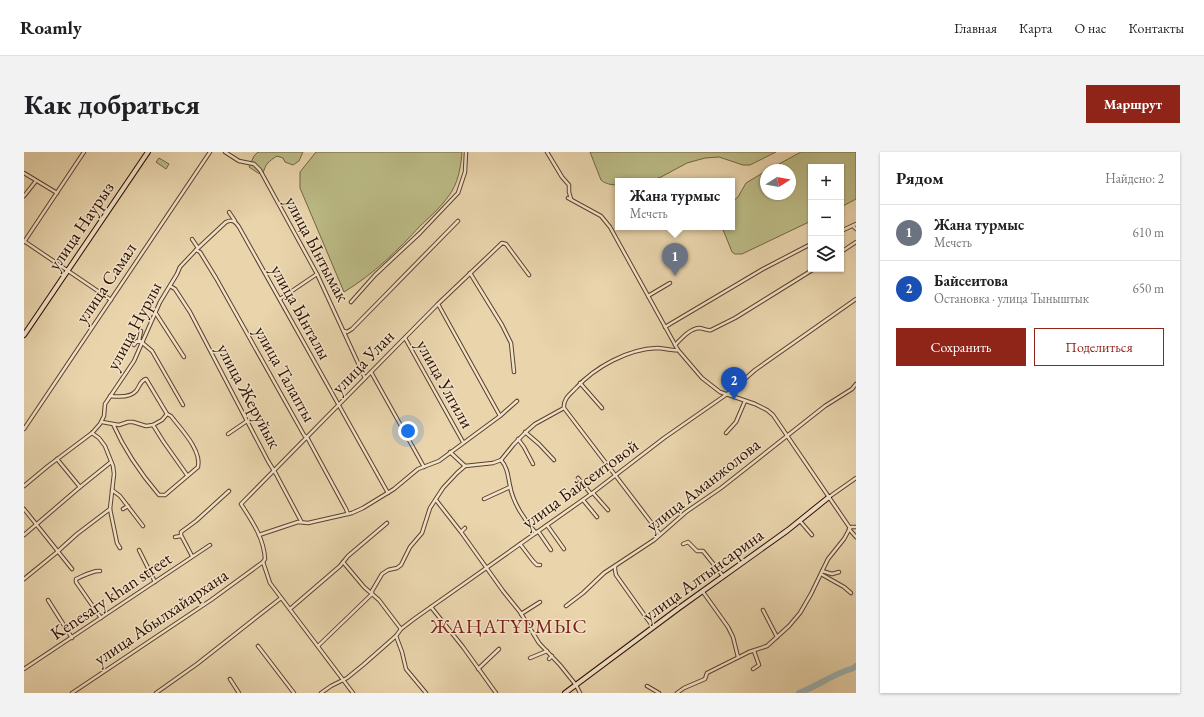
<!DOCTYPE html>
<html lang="ru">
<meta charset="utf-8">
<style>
body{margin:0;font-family:"EB Garamond",serif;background:#f2f2f2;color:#202124}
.controls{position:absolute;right:12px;top:12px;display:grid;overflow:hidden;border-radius:0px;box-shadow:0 1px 3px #0004}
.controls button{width:36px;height:36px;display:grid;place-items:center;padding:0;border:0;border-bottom:1px solid #e0e0e0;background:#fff;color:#202124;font:20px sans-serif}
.compass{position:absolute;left:736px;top:12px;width:36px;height:36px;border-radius:50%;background:#fff;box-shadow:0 1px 3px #0004;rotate:79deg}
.you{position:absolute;left:384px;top:279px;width:14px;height:14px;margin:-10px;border:3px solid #fff;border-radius:50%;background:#1a73e8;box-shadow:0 0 0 6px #1a73e833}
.badge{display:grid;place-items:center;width:26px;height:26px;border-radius:50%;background:#8f2418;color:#fff;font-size:13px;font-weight:700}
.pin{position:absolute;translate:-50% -33px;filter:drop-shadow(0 1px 2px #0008)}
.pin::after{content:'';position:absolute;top:21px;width:14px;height:12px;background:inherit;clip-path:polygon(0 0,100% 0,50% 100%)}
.popup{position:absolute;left:591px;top:26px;width:120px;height:52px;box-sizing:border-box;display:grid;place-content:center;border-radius:0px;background:#fff;filter:drop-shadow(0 1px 3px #0005);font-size:13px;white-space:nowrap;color:#757577}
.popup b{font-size:15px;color:#202124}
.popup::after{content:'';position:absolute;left:50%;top:100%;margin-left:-8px;border:8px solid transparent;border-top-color:#fff}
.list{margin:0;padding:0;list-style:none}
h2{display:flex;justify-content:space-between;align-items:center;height:52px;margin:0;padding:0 16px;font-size:17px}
h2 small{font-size:13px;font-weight:400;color:#757577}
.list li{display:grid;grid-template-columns:26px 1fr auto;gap:12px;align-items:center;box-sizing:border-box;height:56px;padding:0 16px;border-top:1px solid #e0e0e0}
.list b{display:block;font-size:15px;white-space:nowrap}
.list p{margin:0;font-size:13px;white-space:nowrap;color:#757577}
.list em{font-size:13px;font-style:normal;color:#757577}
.actions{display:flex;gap:8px;padding:12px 16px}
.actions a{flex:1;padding:9px 0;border:1px solid #8f2418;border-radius:0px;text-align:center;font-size:14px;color:#8f2418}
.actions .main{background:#8f2418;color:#fff}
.icon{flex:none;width:22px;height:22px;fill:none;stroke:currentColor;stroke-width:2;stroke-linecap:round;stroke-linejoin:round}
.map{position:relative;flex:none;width:832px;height:541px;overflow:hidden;border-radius:0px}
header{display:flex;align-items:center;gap:24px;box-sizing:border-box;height:56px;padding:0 20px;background:#fff;border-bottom:1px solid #e0e0e0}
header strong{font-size:19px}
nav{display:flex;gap:22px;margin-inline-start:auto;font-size:14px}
.intro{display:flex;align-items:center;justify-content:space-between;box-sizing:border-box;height:96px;padding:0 24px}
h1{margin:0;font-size:28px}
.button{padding:10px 18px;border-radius:0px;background:#8f2418;color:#fff;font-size:14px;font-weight:700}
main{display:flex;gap:24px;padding:0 24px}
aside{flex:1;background:#fff;border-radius:0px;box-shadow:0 1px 3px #0004}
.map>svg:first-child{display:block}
</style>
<header>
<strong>Roamly</strong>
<nav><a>Главная</a><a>Карта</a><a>О нас</a><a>Контакты</a></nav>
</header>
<div class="intro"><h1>Как добраться</h1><a class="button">Маршрут</a></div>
<main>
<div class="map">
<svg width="832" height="541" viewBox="0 0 832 541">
<rect width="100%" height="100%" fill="#e9d4ac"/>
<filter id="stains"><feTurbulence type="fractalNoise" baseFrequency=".005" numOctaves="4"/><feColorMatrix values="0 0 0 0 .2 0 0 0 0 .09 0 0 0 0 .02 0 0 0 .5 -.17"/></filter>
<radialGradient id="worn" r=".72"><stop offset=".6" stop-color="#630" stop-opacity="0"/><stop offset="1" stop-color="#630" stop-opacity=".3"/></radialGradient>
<!-- green -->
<g fill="#bbbb86" stroke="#746443">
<path d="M234,0H279L275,9L269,13L261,10L259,6L253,4C245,9 241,12 239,22L234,21L225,15L230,4Z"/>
<path d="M292,0H438C437,13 435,27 428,39C420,52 408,63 397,73C374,98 350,122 320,140L276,36V20Z"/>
<path d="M566,0H752L726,13H719L695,5L681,6L663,11L637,25L625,29H594V33C588,33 581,32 577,28Z"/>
<path d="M777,0H832V47L817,55V15H787V69L718,102H711L708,100L698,75H708V50L714,45L722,31L742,19V42H766V18H744Z"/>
<path d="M135,6L145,12L142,17L132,10Z"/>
</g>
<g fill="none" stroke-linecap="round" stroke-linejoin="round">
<!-- river -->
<path stroke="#9cb5b5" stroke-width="6" d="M775,541C791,535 805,525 821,519C825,517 828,518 832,514"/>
<!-- street casing -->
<g stroke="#5b402b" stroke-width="4.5">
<g id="street">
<path d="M201,0L215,9L230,12L236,18L293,122L341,226"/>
<path d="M523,0L538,25L545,33V40L547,47"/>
<path d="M0,21L33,41"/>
<path d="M0,44L12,29"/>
<path d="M544,46L577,64L586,75L654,198L678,226L696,240L731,252L743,258L749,263L826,376"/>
<path d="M205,60L211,69"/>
<path d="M829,74L832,77"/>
<path d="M817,79L832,72"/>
<path d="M168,87L174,96"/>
<path d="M0,89L87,148"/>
<path d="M0,90L60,0"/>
<path d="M172,98L176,100L192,126L280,283L284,287L322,357L324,362"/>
<path d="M817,100L832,90"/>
<path d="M446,121L478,173L487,191L490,220"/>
<path d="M146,134L151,137L166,160L244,309L252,322L277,369"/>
<path d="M624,144L646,131"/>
<path d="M256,147L293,122"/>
<path d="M327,150L351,123L396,81L434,41L441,20L442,0"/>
<path d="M414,152L476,264"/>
<path d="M131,160L160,205"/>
<path d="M641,175L739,117L787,92"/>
<path d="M117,179L115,188L128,199L159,253"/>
<path d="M320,179L323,180L328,177L434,69"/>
<path d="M381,186L439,290"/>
<path d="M110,193L113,189L116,190"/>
<path d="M651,193C657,187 665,177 675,176C679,176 683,179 687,178L711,166L790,117"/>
<path d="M347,220L400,315"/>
<path d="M556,231L578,256"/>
<path d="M86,244C94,245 106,246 112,239C116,234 116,229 122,227L143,262"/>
<path d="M540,256L636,382"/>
<path d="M78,270L95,273L104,270H109L122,274L129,273L138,268L143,262L147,264C156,276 178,298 174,315L141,343H135C117,322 100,297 89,272"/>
<path d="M129,273L139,289L163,323"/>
<path d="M0,277L186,0"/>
<path d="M501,280L515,292L530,308"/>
<path d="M68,281L75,286L81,294L89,314L90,322L86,357L93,391L96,396"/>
<path d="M702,281L712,270L721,249"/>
<path d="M204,282L223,269"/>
<path d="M494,287L500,295L509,312"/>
<path d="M426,300L441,314"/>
<path d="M477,308C484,316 484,325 486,334C489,351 501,369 512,381"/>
<path d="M554,326L567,342"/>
<path d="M0,334L24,314L68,281L76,272L80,264L81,252L110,209L136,150L153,122L156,115L172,98L202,70C208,67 211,69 215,75L364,341"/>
<path d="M56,335L87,310"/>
<path d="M88,338L96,344L119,374"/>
<path d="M569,341L584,358"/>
<path d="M805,345L832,326"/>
<path d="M460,347L486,335"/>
<path d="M412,348L437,380L479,439L496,460L515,491L536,513L552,533L556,541"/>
<path d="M559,348L573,365"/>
<path d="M0,357L48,417"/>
<path d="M99,357L104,354"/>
<path d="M776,369L788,383"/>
<path d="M523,373L540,397"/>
<path d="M825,377L832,385"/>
<path d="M514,379L527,398"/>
<path d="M437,380L441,376"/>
<path d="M0,383L56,335L33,307"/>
<path d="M235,383L274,370L284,371L328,361L339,356L370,337L394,317L415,309L476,264L493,249"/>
<path d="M151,385L157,384"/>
<path d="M496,392L509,409L513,413H516"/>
<path d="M659,392L664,390L673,399H679L699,424"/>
<path d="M115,398L131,430"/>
<path d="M168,404L157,383V380L172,369L205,339"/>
<path d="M319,410L340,435L355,448L377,477"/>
<path d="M591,414V418L592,423L629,475"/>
<path d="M76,419C69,418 59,424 52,427V430L77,466"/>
<path d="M798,419L808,422L815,420"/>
<path d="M797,422L820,435L827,441"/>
<path d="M0,427L32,401L53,382L86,357"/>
<path d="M679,440L704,475L709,485L714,505"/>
<path d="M24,448L48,486"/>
<path d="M542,454L559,441L580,421L630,388L662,360L697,336L801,254L828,237L832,232"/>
<path d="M407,455L439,495L472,541"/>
<path d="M266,457L316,414L324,404L363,371"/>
<path d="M739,458L753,485"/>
<path d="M497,462L516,450"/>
<path d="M372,484L378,500L382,517L402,541"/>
<path d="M234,494L270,541"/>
<path d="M294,494L348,442V439L358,422L364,418L373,416L377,413L386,395L398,381L406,356L419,336L433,321L441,314L469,311L477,308L490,292L503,279L511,272L540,256C539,247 546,242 552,236C571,215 604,197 633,196C640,196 646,199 654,198"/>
<path d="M506,506L523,499"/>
<path d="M525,507L528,504"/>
<path d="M0,517L186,393"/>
<path d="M454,517L475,497"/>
<path d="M729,517L735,513L730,499"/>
<path d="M206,527L215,541"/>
<path d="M623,534L635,541"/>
<path d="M48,541L187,448L239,410"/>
<path d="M132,541L173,512L257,446"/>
<path d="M297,541L307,534L323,526L339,513L372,484L377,477L390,467L567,342L640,286L706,240L731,218L832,147"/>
<path d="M329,541L246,431L239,410L241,407C240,386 228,369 217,352L414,152L478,91L482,92L505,123"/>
<path d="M653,541L660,536L681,527L683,521L725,500L743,494L765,474L776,461L787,442L804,407L820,387L826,376L827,375H832"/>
</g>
</g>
<!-- secondary casing -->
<g stroke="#2c0e00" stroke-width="6">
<g id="secondary">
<path d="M0,183L124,0"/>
<path d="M541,541L655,456L764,378L805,345"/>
</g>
</g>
<!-- street -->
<use href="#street" stroke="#f1e3c9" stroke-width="2.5"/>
<!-- secondary -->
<use href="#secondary" stroke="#f1e3c9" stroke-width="4"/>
</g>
<g text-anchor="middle" stroke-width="3" stroke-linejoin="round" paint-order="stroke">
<!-- street labels -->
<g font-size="18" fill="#2c0e00" stroke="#f1e3c9">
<text transform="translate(57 74) rotate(-56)" y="6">улица Наурыз</text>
<text transform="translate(293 97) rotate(62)" y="6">улица Ынтымак</text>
<text transform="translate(82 131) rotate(-56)" y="6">улица Самал</text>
<text transform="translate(277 160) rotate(61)" y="6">улица Ынталы</text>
<text transform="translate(110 174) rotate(-62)" y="6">улица Нурлы</text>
<text transform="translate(339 210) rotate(-46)" y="6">улица Улан</text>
<text transform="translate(261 222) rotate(61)" y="6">улица Талапты</text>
<text transform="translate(421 232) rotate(61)" y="6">улица Улгили</text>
<text transform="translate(225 244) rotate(62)" y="6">улица Жеруйык</text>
<text transform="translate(556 332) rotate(-36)" y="6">улица Байсеитовой</text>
<text transform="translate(679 333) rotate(-38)" y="6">улица Аманжолова</text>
<text transform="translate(679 423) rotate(-36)" y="6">улица Алтынсарина</text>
<text transform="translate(87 444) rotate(-34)" y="6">Kenesary khan street</text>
<text transform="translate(137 465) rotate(-34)" y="6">улица Абылхайархана</text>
</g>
<!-- quarter labels -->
<g font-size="20" letter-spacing="1" fill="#7a1f14" stroke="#f1e3c9">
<text x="485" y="481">ЖАҢАТҰРМЫС</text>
</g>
</g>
<rect width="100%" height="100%" filter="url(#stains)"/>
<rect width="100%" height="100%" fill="url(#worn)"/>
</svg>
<div class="controls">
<button>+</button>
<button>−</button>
<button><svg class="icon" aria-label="layers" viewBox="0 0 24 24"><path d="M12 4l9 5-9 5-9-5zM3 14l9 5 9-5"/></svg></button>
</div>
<svg class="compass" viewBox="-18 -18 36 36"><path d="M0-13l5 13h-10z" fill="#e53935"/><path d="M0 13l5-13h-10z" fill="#757577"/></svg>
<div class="you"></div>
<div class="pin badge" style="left:651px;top:124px;background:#6b7280">1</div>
<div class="popup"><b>Жана турмыс</b>Мечеть</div>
<div class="pin badge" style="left:710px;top:248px;background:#1a4fb4">2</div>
</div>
<aside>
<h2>Рядом<small>Найдено: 2</small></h2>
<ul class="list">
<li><span class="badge" style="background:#6b7280">1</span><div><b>Жана турмыс</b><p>Мечеть</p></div><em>610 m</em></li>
<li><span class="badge" style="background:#1a4fb4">2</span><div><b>Байсеитова</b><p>Остановка · улица Тыныштык</p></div><em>650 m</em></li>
</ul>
<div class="actions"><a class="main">Сохранить</a><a>Поделиться</a></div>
</aside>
</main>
